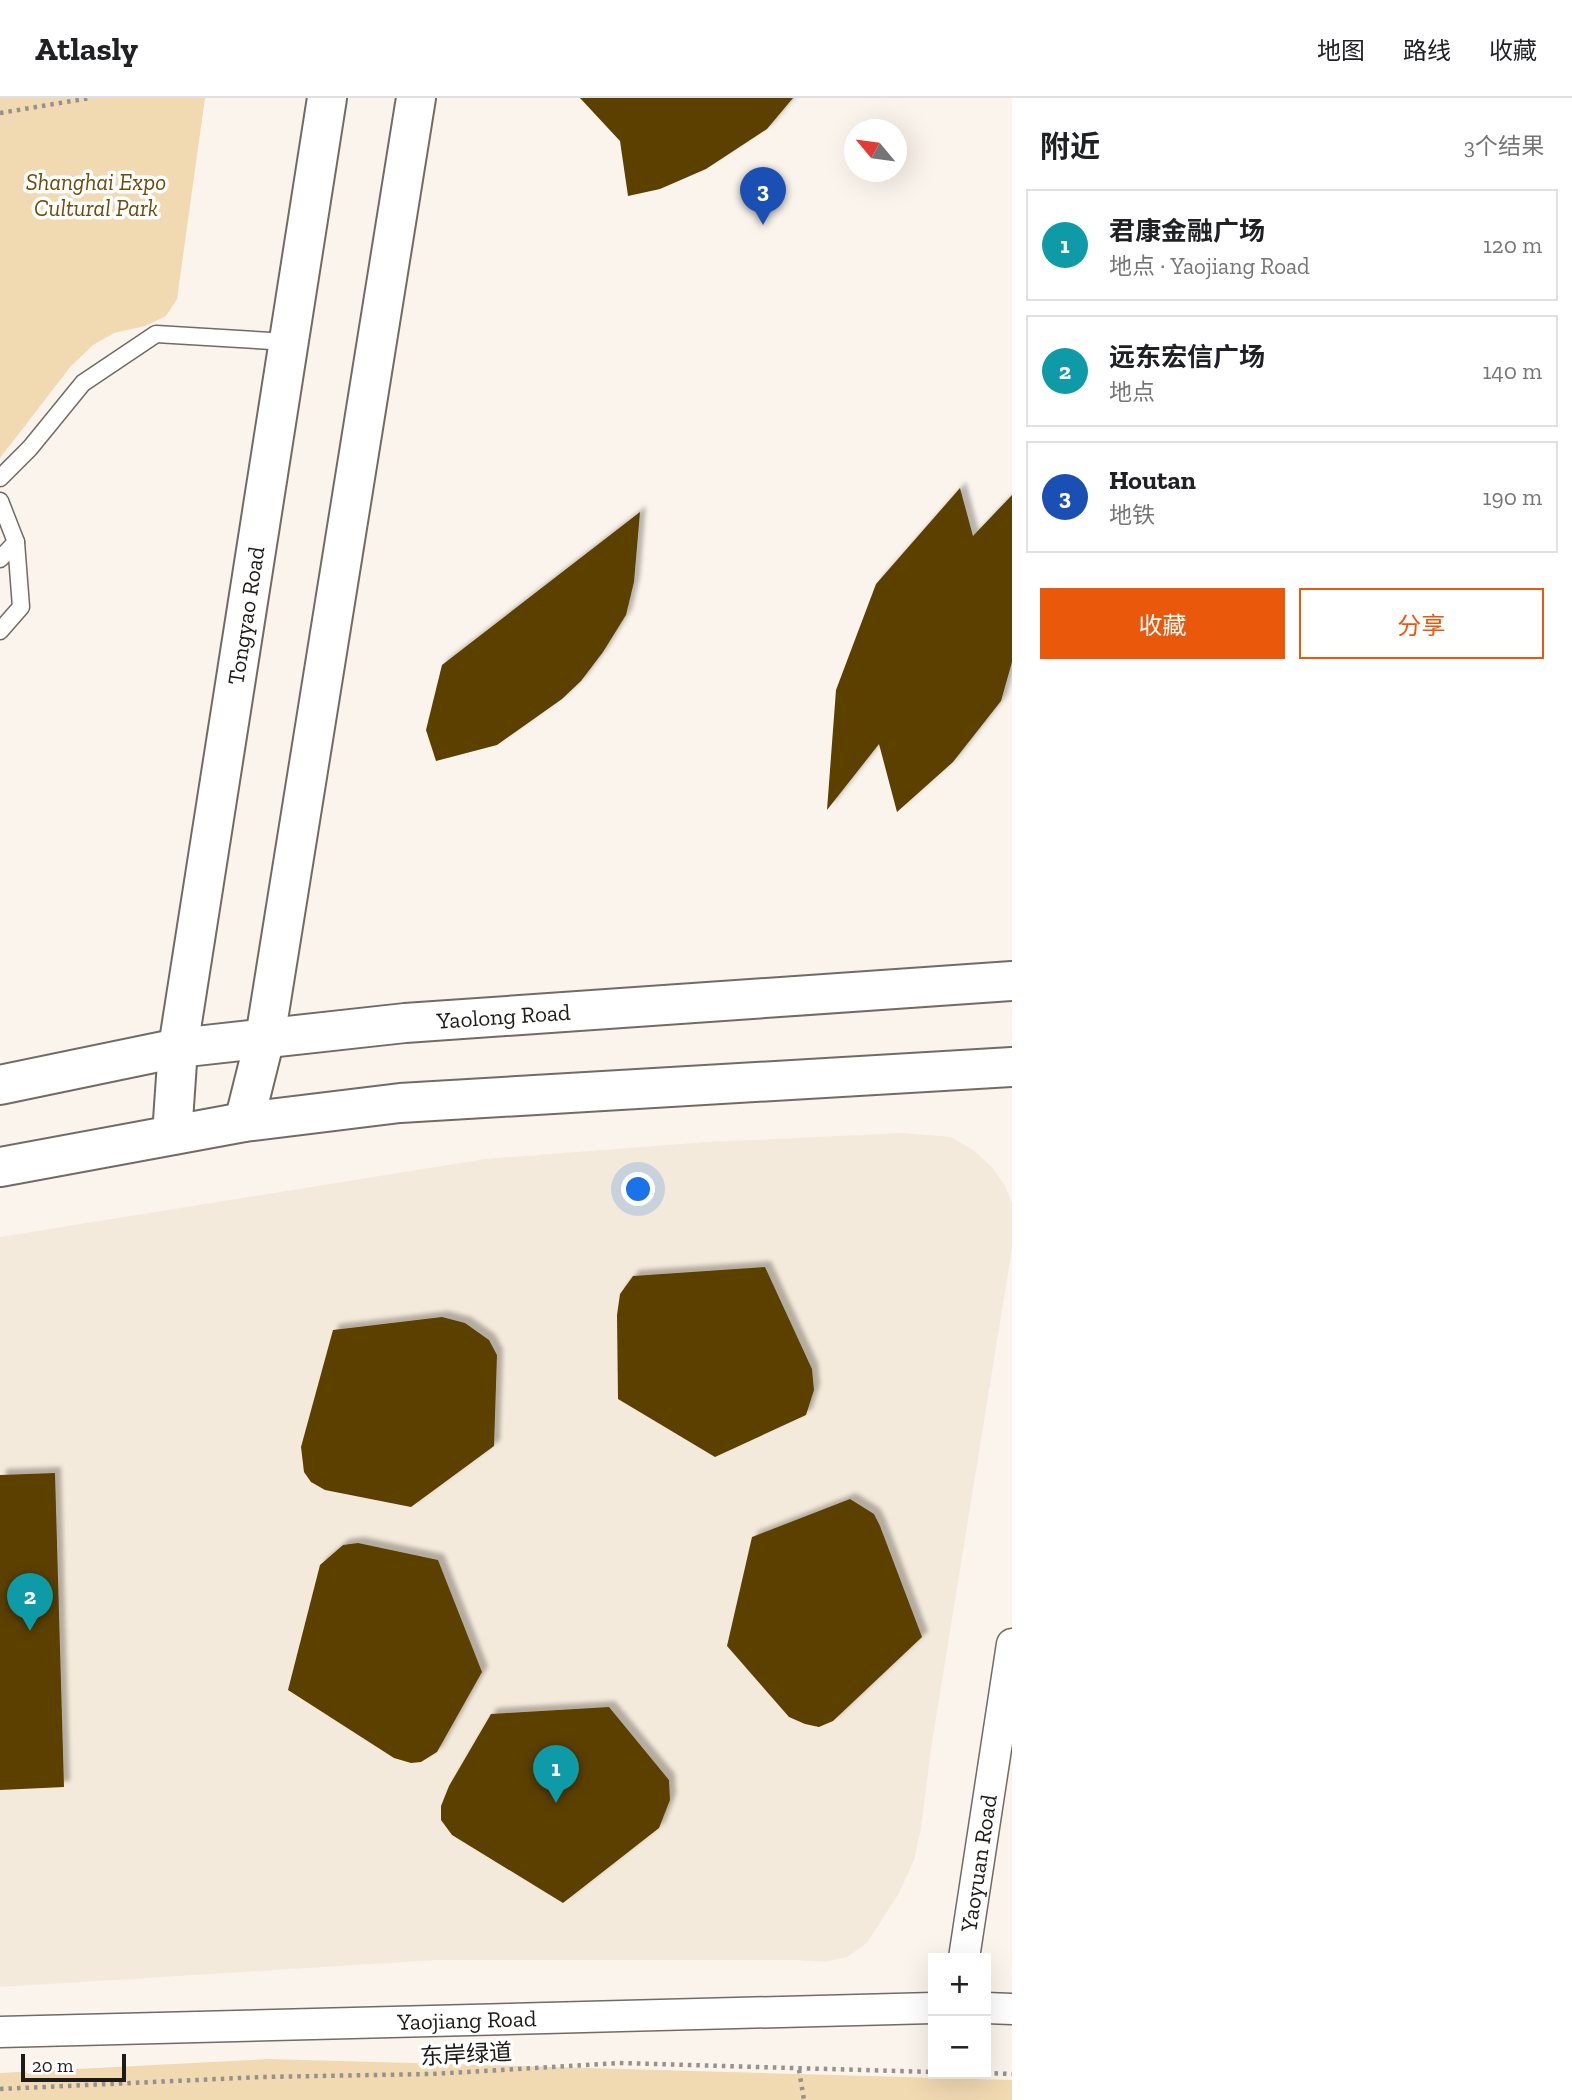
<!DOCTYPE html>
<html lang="zh">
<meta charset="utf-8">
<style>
body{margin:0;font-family:"Zilla Slab","Noto Sans SC",serif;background:#f2f2f2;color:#202124}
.controls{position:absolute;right:21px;bottom:21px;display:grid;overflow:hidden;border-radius:0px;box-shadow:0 7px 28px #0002}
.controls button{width:63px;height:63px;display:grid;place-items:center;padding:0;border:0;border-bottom:2px solid #e0e0e0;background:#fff;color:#202124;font:35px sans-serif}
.compass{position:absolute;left:844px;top:21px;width:63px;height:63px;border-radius:50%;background:#fff;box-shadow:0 7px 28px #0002;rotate:299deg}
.scale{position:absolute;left:21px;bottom:18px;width:105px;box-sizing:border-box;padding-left:7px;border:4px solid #1d1b18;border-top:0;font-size:19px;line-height:24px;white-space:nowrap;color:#1d1b18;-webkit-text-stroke:5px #fff;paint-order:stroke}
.you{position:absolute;left:639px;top:1092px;width:24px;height:24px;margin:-18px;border:5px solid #fff;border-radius:50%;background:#1a73e8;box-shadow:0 0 0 10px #1a73e833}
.badge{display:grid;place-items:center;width:46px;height:46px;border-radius:50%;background:#ea580c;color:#fff;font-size:23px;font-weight:700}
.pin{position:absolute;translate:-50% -58px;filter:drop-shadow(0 2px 4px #0008)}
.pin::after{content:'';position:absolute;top:37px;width:24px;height:21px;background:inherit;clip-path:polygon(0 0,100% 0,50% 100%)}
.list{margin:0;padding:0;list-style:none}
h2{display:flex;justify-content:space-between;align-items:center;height:91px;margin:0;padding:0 28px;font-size:30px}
h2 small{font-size:23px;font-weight:400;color:#757577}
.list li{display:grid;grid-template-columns:46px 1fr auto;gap:21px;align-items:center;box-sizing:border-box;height:112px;margin:0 14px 14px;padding:0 14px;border:2px solid #e0e0e0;border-radius:0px}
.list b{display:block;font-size:26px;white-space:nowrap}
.list p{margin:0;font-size:23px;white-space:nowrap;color:#757577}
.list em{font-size:23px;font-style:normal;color:#757577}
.actions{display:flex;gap:14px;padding:21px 28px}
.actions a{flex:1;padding:16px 0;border:2px solid #ea580c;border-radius:0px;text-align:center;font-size:24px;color:#ea580c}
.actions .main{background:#ea580c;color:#fff}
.map{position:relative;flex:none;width:1012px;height:2002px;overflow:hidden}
header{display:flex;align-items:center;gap:42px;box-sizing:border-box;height:98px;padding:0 35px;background:#fff;border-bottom:2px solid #e0e0e0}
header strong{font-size:33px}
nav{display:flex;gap:38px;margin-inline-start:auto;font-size:24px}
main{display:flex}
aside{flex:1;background:#fff}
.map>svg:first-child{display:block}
</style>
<header>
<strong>Atlasly</strong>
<nav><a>地图</a><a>路线</a><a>收藏</a></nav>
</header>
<main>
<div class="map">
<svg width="1012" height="2002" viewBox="0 0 1012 2002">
<defs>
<filter id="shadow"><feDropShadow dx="6" dy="-6" stdDeviation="2" flood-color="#0004"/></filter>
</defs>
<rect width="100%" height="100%" fill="#faf4ec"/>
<!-- built -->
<path fill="#f4eadb" d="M904,1035L951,1039L973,1052L992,1069L1005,1088L1012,1105V1150L931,1651L921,1730L914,1762L899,1795L867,1845L847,1859L825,1864L796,1862H438L0,1889V1139L485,1061L707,1044Z"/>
<!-- green -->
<g fill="#f1d9b2">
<path d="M0,0H205L177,201L166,218L145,228L114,235L93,247L71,268L0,360Z"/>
<path d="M268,1961L1012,1982V2002H0V1975Z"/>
</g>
<!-- building -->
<g fill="#5c3f06" filter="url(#shadow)">
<path d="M580,0H793L767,31L706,71L660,91L628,98L620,43Z"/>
<path d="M960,390L973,438L1012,397V564L1001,603L953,664L897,714L879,646L827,712L836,592L876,486Z"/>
<path d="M640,414L634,484L626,517L603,554L581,583L562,601L497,647L436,663L426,632L442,567Z"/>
<path d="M765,1169L812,1271L814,1292L806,1317L715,1359L618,1301L617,1217L620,1196L633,1178Z"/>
<path d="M442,1219L465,1225L489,1242L497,1257L494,1348L411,1409L325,1392L311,1384L304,1374L301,1349L333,1232Z"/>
<path d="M55,1375L64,1689L0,1692V1377Z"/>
<path d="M850,1401L874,1416L880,1428L922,1539L833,1623L819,1629L805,1626L789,1619L727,1548L752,1439Z"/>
<path d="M358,1445L438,1462L482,1574L437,1654L421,1664L411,1665L394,1660L288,1592L320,1467L343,1447Z"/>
<path d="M609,1609L669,1682L670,1702L659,1730L563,1805L452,1737L441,1722V1708L449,1688L491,1616Z"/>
</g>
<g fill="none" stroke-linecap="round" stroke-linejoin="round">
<!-- lane casing -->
<g stroke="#706b64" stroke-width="19">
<g id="lane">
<path d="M0,380L30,350L83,285L156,236L289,244"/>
<path d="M0,403L16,444L21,509L0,533"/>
<path d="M0,461L16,444"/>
</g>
</g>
<!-- street casing -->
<g stroke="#706b64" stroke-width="33">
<g id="street">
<path id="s1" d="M964,1860L1012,1546"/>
<path d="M986,1910L1012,1911"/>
<path id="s2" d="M0,1934L933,1910"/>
</g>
</g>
<!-- secondary casing -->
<g stroke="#706b64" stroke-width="42">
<g id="secondary">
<path d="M244,1024L265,940L416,0"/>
<path id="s3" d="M172,1037L178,950L327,0"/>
</g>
</g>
<!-- primary casing -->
<g stroke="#706b64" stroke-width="42">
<g id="primary">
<path id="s4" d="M0,987L178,950L405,925L1012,883"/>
<path d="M0,1069L244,1024L400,1005L1012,969"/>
</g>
</g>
<!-- path -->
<g stroke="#95918c" stroke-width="4.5" stroke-dasharray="3.5 5" stroke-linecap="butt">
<path d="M0,15L90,0"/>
<path d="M799,1972L804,2002"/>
<path d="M986,1975L1012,1976"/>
<path d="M0,1991L262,1979L431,1976L619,1965L933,1974"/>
</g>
<!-- lane -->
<use href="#lane" stroke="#fff" stroke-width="16"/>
<!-- street -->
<use href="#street" stroke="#fff" stroke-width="30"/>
<!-- secondary -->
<use href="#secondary" stroke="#fff" stroke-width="38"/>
<!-- primary -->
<use href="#primary" stroke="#fff" stroke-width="38"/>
</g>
<g text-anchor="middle" stroke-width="7" stroke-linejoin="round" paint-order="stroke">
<!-- park labels -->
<g font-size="23" font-style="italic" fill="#6c4b0b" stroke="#fff">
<text x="96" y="92">Shanghai Expo<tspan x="96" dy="26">Cultural Park</tspan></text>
</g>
<!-- street labels -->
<g font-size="23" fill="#1d1b18" stroke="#fff">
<text dy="8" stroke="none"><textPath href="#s3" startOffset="525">Tongyao Road</textPath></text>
<text dy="8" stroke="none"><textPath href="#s4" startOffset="509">Yaolong Road</textPath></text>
<text dy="8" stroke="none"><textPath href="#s1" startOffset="96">Yaoyuan Road</textPath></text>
<text dy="8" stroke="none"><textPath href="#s2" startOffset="467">Yaojiang Road</textPath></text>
<text transform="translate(466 1956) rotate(-3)" y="8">东岸绿道</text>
</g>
</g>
</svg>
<div class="controls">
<button>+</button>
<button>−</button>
</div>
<svg class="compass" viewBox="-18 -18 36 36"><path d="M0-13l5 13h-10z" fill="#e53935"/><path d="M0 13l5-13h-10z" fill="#757577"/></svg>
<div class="scale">20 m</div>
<div class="you"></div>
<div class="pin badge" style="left:556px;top:1705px;background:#0f9aa8">1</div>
<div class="pin badge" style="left:30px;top:1533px;background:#0f9aa8">2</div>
<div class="pin badge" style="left:763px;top:127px;background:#1a4fb4">3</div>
</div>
<aside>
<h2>附近<small>3个结果</small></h2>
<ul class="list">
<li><span class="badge" style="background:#0f9aa8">1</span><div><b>君康金融广场</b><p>地点 · Yaojiang Road</p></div><em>120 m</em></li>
<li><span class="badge" style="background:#0f9aa8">2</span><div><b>远东宏信广场</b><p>地点</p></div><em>140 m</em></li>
<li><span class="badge" style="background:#1a4fb4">3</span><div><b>Houtan</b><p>地铁</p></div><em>190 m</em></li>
</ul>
<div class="actions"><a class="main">收藏</a><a>分享</a></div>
</aside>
</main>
